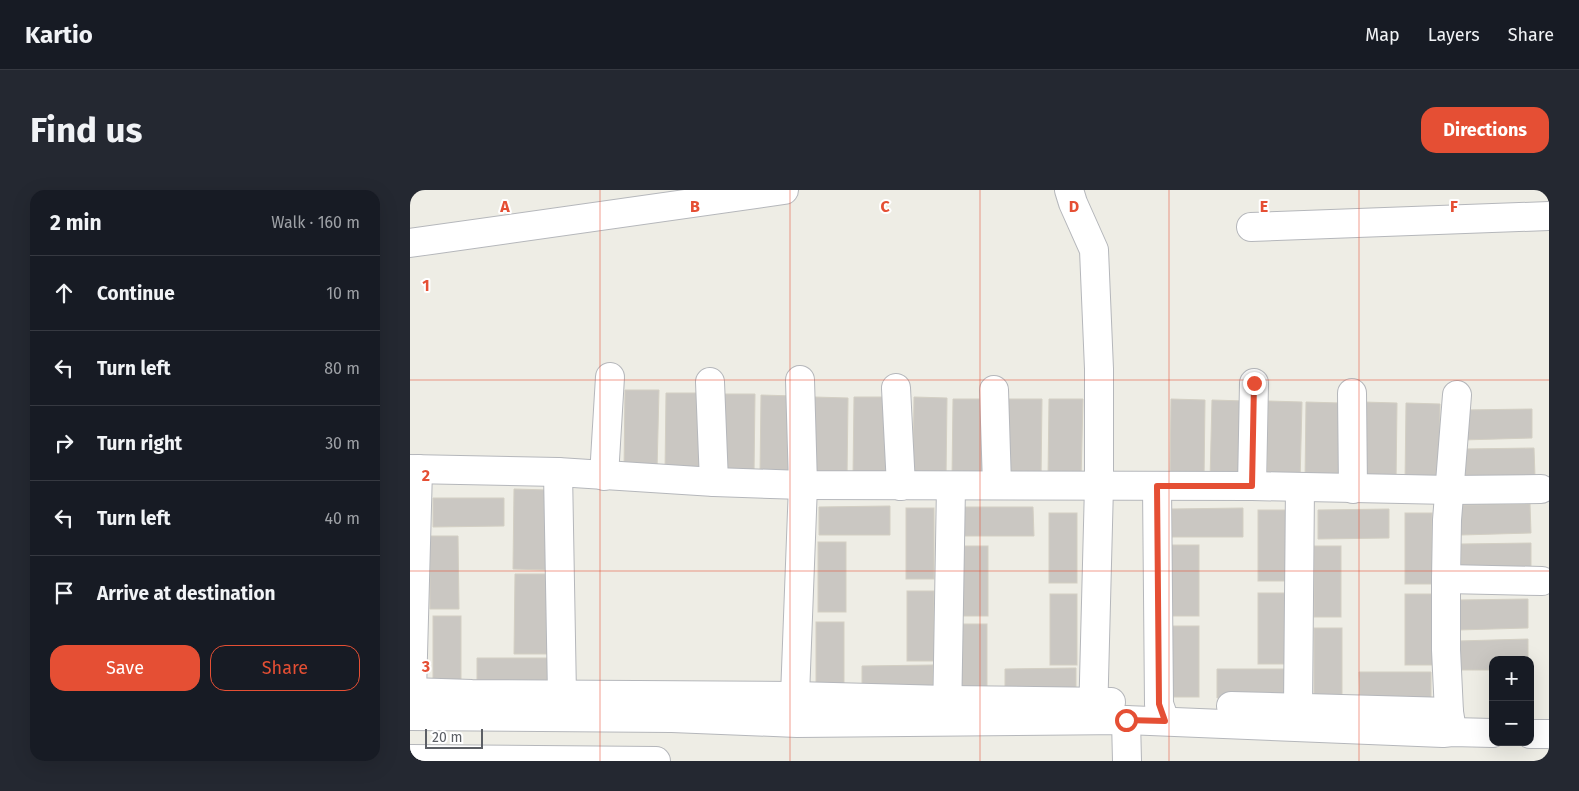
<!DOCTYPE html>
<meta charset="utf-8">
<style>
body{margin:0;font-family:"Fira Sans",sans-serif;background:#242831;color:#f1f3f6}
.controls{position:absolute;right:15px;bottom:15px;display:grid;overflow:hidden;border-radius:10px;box-shadow:0 5px 20px #0002}
.controls button{width:45px;height:45px;display:grid;place-items:center;padding:0;border:0;border-bottom:1px solid #363941;background:#171b24;color:#f1f3f6;font:25px sans-serif}
.scale{position:absolute;left:15px;bottom:12px;width:58px;box-sizing:border-box;padding-left:5px;border:2px solid #5c5f65;border-top:0;font-size:14px;line-height:18px;white-space:nowrap;color:#5c5f65;-webkit-text-stroke:4px #fff;paint-order:stroke}
.stop{position:absolute;width:15px;height:15px;margin:-11px;border:4px solid #e54f34;border-radius:50%;background:#fff}
.stop.end{background:#e54f34;border-color:#fff;box-shadow:0 1px 5px #0008}
.list{margin:0;padding:0;list-style:none}
h2{display:flex;justify-content:space-between;align-items:center;height:65px;margin:0;padding:0 20px;font-size:21px}
h2 small{font-size:16px;font-weight:400;color:#9ea1a6}
.list li{display:grid;grid-template-columns:32px 1fr auto;gap:15px;align-items:center;box-sizing:border-box;height:75px;padding:0 20px;border-top:1px solid #363941}
.list b{display:block;font-size:19px;white-space:nowrap}
.list em{font-size:16px;font-style:normal;color:#9ea1a6}
.actions{display:flex;gap:10px;padding:15px 20px}
.actions a{flex:1;padding:11px 0;border:1px solid #e54f34;border-radius:15px;text-align:center;font-size:18px;color:#e54f34}
.actions .main{background:#e54f34;color:#fff}
.icon{flex:none;width:28px;height:28px;fill:none;stroke:currentColor;stroke-width:2;stroke-linecap:round;stroke-linejoin:round}
.map{position:relative;flex:none;width:1139px;height:571px;overflow:hidden;border-radius:15px}
header{display:flex;align-items:center;gap:30px;box-sizing:border-box;height:70px;padding:0 25px;background:#171b24;border-bottom:1px solid #363941}
header strong{font-size:24px}
nav{display:flex;gap:28px;margin-inline-start:auto;font-size:18px}
.intro{display:flex;align-items:center;justify-content:space-between;box-sizing:border-box;height:120px;padding:0 30px}
h1{margin:0;font-size:35px}
.button{padding:12px 22px;border-radius:15px;background:#e54f34;color:#fff;font-size:18px;font-weight:700}
main{display:flex;gap:30px;padding:0 30px}
aside{flex:1;background:#171b24;border-radius:15px;box-shadow:0 5px 20px #0002}
.map>svg:first-child{display:block}
</style>
<header>
<strong>Kartio</strong>
<nav><a>Map</a><a>Layers</a><a>Share</a></nav>
</header>
<div class="intro"><h1>Find us</h1><a class="button">Directions</a></div>
<main>
<aside>
<h2>2 min<small>Walk · 160 m</small></h2>
<ul class="list">
<li><svg class="icon" aria-label="ahead" viewBox="0 0 24 24"><path d="M12 20V5M6 11l6-6 6 6"/></svg><div><b>Continue</b></div><em>10 m</em></li>
<li><svg class="icon" aria-label="left" viewBox="0 0 24 24"><path d="M17 20v-9H6M10 6l-5 5 5 5"/></svg><div><b>Turn left</b></div><em>80 m</em></li>
<li><svg class="icon" aria-label="right" viewBox="0 0 24 24"><path d="M7 20v-9h11M14 6l5 5-5 5"/></svg><div><b>Turn right</b></div><em>30 m</em></li>
<li><svg class="icon" aria-label="left" viewBox="0 0 24 24"><path d="M17 20v-9H6M10 6l-5 5 5 5"/></svg><div><b>Turn left</b></div><em>40 m</em></li>
<li><svg class="icon" aria-label="arrive" viewBox="0 0 24 24"><path d="M6 21V4h12l-3 4 3 4H6"/></svg><div><b>Arrive at destination</b></div></li>
</ul>
<div class="actions"><a class="main">Save</a><a>Share</a></div>
</aside>
<div class="map">
<svg width="1139" height="571" viewBox="0 0 1139 571">
<rect width="100%" height="100%" fill="#eeede5"/>
<!-- building -->
<g fill="#cac7c2" stroke="#d3cfc3">
<path d="M215,200H249L247,280H214Z"/>
<path d="M256,203H290L289,283H255Z"/>
<path d="M312,204H345L344,284H311Z"/>
<path d="M351,205L385,206L383,286L350,285Z"/>
<path d="M404,207L438,208L437,288L403,287Z"/>
<path d="M444,207H478L477,287H443Z"/>
<path d="M504,207L537,208L536,288L503,287Z"/>
<path d="M543,209H577L575,289H542Z"/>
<path d="M598,209H632L631,289H597Z"/>
<path d="M639,209H673L671,289H638Z"/>
<path d="M761,209L795,210L794,290L760,289Z"/>
<path d="M802,210L835,211L834,291L800,290Z"/>
<path d="M858,211L892,212L890,292L857,291Z"/>
<path d="M896,212L930,213L929,293L895,292Z"/>
<path d="M953,212L987,213L986,293L952,292Z"/>
<path d="M996,213L1030,214L1029,293H995Z"/>
<path d="M1122,219V248L1052,250V220Z"/>
<path d="M1124,258L1125,287L1055,289L1054,259Z"/>
<path d="M104,299L138,300L136,380L103,379Z"/>
<path d="M23,308H94V336L23,337Z"/>
<path d="M1120,314L1121,343L1051,345L1050,315Z"/>
<path d="M480,316V345H409V317Z"/>
<path d="M552,317H623L624,346H552Z"/>
<rect x="496" y="318" width="28" height="71"/>
<path d="M833,318V347H762V319Z"/>
<path d="M979,319V348L908,349V320Z"/>
<rect x="848" y="320" width="28" height="71"/>
<rect x="639" y="323" width="28" height="70"/>
<rect x="995" y="323" width="27" height="71"/>
<path d="M20,346H48L49,419H20Z"/>
<rect x="408" y="352" width="28" height="70"/>
<path d="M1121,353V382L1051,384V354Z"/>
<rect x="761" y="355" width="28" height="71"/>
<rect x="551" y="356" width="27" height="70"/>
<rect x="904" y="356" width="27" height="71"/>
<path d="M105,384H139L138,464H104Z"/>
<rect x="497" y="401" width="27" height="70"/>
<rect x="848" y="403" width="28" height="71"/>
<rect x="640" y="404" width="27" height="71"/>
<rect x="995" y="404" width="28" height="71"/>
<path d="M1118,409V438L1048,440V410Z"/>
<rect x="23" y="426" width="28" height="73"/>
<rect x="406" y="432" width="28" height="70"/>
<rect x="549" y="434" width="28" height="71"/>
<rect x="762" y="436" width="27" height="71"/>
<rect x="904" y="438" width="28" height="71"/>
<path d="M1118,449V470H1083V480H1048V451Z"/>
<path d="M67,468H138V496L67,497Z"/>
<path d="M523,475V504H452V476Z"/>
<path d="M666,478V507H595V479Z"/>
<path d="M807,479H878V507L807,508Z"/>
<path d="M949,482H1021V510L950,511Z"/>
</g>
<g fill="none" stroke-linecap="round" stroke-linejoin="round">
<!-- minor casing -->
<g stroke="#b5b7bb" stroke-width="30">
<g id="minor">
<path d="M659,0L663,13L684,60L689,179V296L683,529"/>
<path d="M841,37L1139,26"/>
<path d="M0,53L374,0"/>
<path d="M300,192L304,292"/>
<path d="M486,198L491,296"/>
<path d="M584,200L587,295"/>
<path d="M942,203L943,299"/>
<path d="M0,279L148,282L304,292L393,295L842,296L1040,300L1131,299"/>
<path d="M148,282L152,505"/>
<path d="M194,286L200,187"/>
<path d="M747,296L749,514L755,531"/>
<path d="M842,296L844,193"/>
<path d="M1036,389L1132,391"/>
<path d="M0,502L62,504L385,506L537,510L701,512"/>
<path d="M2,502L8,279"/>
<path d="M821,516L1039,522"/>
<path d="M386,524L385,506L393,295L390,190"/>
<path d="M0,526L262,528L387,533L716,530L1033,543L1042,542L1083,543"/>
<path d="M537,530L541,296"/>
<path d="M716,530L717,571"/>
<path d="M890,536L888,518L890,297"/>
<path d="M1042,540L1039,522L1036,460V389L1037,330L1047,205"/>
<path d="M1120,544H1139"/>
<path d="M0,569L246,571"/>
</g>
</g>
<!-- minor -->
<use href="#minor" stroke="#fff" stroke-width="28"/>
</g>
<g fill="none" stroke-linecap="round" stroke-linejoin="round">
<!-- route -->
<path stroke="#e54f34" stroke-width="6" d="M716,530L755,531L749,514L747,296H842L844,193"/>
</g>
<!-- grid -->
<path fill="none" stroke="#e54f34" stroke-width="1" stroke-opacity="0.55" d="M190,0V571M380,0V571M570,0V571M759,0V571M949,0V571M0,190H1139M0,381H1139"/>
<g font-size="16" text-anchor="middle" font-weight="bold" fill="#e54f34" stroke="#fff" stroke-width="4" stroke-linejoin="round" paint-order="stroke">
<text x="95" y="22">A</text>
<text x="285" y="22">B</text>
<text x="475" y="22">C</text>
<text x="664" y="22">D</text>
<text x="854" y="22">E</text>
<text x="1044" y="22">F</text>
<text x="16" y="101">1</text>
<text x="16" y="291">2</text>
<text x="16" y="482">3</text>
</g>
</svg>
<div class="controls">
<button>+</button>
<button>−</button>
</div>
<div class="scale">20 m</div>
<div class="stop" style="left:716px;top:530px"></div>
<div class="stop end" style="left:844px;top:193px"></div>
</div>
</main>
